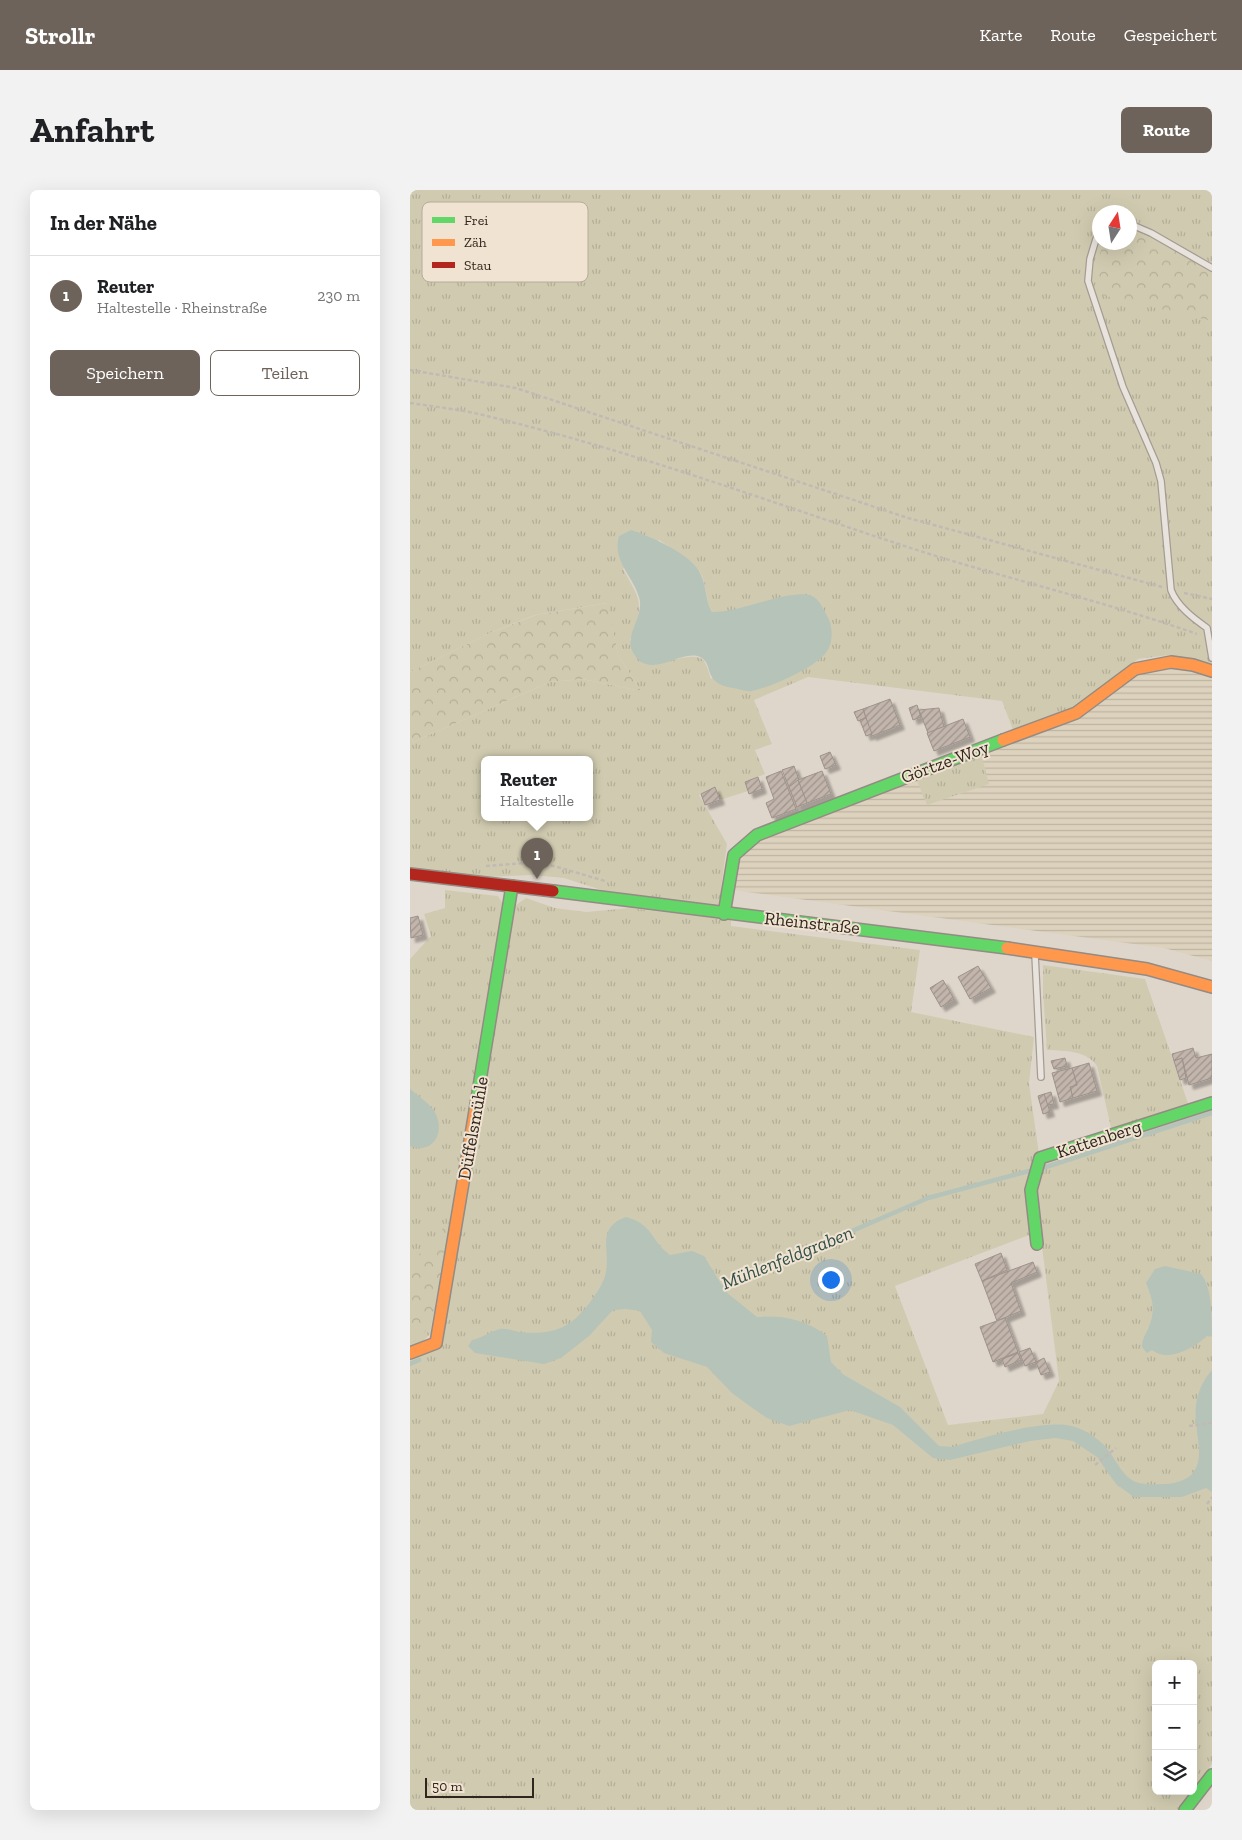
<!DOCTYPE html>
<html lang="de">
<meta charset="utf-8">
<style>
body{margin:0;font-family:"Zilla Slab",serif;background:#f2f2f2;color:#202124}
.controls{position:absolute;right:15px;bottom:15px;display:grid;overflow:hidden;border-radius:8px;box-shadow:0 5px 20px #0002}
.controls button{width:45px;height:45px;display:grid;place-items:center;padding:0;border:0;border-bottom:1px solid #e0e0e0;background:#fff;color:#202124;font:25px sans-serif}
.compass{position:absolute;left:682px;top:15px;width:45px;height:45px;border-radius:50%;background:#fff;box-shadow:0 5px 20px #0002;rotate:12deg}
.scale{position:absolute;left:15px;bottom:12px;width:109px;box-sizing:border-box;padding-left:5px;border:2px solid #31251e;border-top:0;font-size:14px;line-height:18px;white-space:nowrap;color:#31251e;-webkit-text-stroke:4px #f0e3d1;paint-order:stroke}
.you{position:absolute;left:420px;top:1089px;width:18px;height:18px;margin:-12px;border:4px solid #fff;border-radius:50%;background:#1a73e8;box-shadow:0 0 0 8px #1a73e833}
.badge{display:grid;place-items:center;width:32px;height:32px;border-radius:50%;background:#6e635b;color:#fff;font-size:16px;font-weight:700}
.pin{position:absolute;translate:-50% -41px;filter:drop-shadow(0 1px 2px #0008)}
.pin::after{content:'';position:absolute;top:26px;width:18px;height:15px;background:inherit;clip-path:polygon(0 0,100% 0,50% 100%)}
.popup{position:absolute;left:71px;top:566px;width:112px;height:65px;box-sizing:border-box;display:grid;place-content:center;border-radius:8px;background:#fff;filter:drop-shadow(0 1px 4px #0005);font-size:16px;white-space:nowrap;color:#757577}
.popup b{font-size:19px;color:#202124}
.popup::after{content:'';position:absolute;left:50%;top:100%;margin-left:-10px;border:10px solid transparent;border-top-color:#fff}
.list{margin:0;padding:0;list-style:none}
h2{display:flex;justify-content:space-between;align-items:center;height:65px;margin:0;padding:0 20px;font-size:21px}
h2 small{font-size:16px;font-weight:400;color:#757577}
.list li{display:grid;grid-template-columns:32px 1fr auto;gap:15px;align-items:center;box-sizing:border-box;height:80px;padding:0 20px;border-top:1px solid #e0e0e0}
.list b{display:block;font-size:19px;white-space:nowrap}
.list p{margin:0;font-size:16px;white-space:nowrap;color:#757577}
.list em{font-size:16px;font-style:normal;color:#757577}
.actions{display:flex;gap:10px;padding:15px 20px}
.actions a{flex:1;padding:11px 0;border:1px solid #6e635b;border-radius:8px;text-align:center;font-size:18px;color:#6e635b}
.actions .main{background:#6e635b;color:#fff}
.icon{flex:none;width:28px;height:28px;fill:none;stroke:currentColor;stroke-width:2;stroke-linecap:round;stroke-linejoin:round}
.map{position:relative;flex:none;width:802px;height:1620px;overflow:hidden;border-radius:8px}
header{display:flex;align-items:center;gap:30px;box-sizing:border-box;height:70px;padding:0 25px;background:#6e635b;color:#fff}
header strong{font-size:24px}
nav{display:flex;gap:28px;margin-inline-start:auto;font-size:18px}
.intro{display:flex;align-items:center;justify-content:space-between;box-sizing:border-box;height:120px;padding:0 30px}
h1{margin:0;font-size:35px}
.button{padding:12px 22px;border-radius:8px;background:#6e635b;color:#fff;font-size:18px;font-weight:700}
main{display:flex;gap:30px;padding:0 30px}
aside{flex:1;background:#fff;border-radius:8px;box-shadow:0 5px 20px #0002}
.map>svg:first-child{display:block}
</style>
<header>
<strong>Strollr</strong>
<nav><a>Karte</a><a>Route</a><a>Gespeichert</a></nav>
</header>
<div class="intro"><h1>Anfahrt</h1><a class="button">Route</a></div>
<main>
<aside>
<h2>In der Nähe<small></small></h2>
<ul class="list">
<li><span class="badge">1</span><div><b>Reuter</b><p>Haltestelle · Rheinstraße</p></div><em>230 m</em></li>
</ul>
<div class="actions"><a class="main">Speichern</a><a>Teilen</a></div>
</aside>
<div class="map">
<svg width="802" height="1620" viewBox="0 0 802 1620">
<defs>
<pattern id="farmland-rules" width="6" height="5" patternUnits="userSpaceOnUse" patternTransform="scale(1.25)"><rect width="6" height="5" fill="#ddd2bd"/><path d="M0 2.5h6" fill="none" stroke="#beb4a2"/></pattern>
<pattern id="grass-tufts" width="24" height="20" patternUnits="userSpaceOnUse" patternTransform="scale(1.25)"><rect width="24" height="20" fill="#d0cbb0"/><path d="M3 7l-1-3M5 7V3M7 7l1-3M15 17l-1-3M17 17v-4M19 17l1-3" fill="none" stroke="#b3ae97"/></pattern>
<pattern id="forest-crowns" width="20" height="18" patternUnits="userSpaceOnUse" patternTransform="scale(1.25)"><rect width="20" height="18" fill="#d0cbb0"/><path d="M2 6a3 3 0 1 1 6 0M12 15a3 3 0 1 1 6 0" fill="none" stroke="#b3ae97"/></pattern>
<pattern id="building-hatch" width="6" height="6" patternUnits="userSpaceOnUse" patternTransform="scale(1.25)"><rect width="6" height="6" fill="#c2b5ac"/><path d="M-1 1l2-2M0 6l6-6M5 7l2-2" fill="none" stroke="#9e938b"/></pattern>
<filter id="shadow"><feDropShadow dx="4.5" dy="4.5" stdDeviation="1" flood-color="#0004"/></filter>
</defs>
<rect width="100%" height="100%" fill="#dfd6cb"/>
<!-- farmland -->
<path fill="url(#farmland-rules)" d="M761,476L802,486V771L754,758L322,700L324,683L333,665L346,652L506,588L578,594L571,564L734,480Z"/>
<!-- grass -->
<g fill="url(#grass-tufts)" fill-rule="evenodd">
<path d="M0,0H802V475L759,465L728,469L664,518L603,540L592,511L398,487L344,510L362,554L345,560L355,584L335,592L338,601L310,610L305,597L289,605L317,654L311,698L323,718L204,704L154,688L123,685L73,687L0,678V546L3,552L140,492L172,489L231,501L208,465L197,413L125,425L80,443L0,482ZM690,22H720V52H690ZM249,350C262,359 284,370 291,384C297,396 295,410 302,422H319L385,405L301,489C299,483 297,474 293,470C286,461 253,473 243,475L220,450C234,412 232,413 213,379ZM74,570H180V628H74Z"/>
<path d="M571,564L579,594L517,615L506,588Z"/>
<path d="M35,700L88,706L94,716L20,1144L12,1152L0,1157V769L21,746L14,724L35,718Z"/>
<path d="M116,708L145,718L176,722L219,718L321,730V736L510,760L501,822L624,847L619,893L629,964L622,1044L485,1096L538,1235L633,1224L649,1191L627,1017V998L633,975L802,920V1574L783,1598V1474H746V1601H781L767,1620H0V1169L21,1160L103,717Z"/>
<path d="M633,775L735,789L779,916L702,942L687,876C676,860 655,861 637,860L633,803Z"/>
</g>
<!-- forest -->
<g fill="url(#forest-crowns)">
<path d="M720,42L755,53L802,82V131L692,105C686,86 686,71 694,53L720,52Z"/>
<path d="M198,413L208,465L231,501L172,489L140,492L3,552L0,546V482L80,443L126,425Z"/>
<path d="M34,1036L39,1045L21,1132L12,1147L0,1153V1070L24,1054Z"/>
</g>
<!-- water -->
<g fill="#b6c3b9">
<path d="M221,340C241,347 283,364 291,385C297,398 295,410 302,422C331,422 377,400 399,405C408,407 412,416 416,424C424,436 424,456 413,466C399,480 361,497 342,501C336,502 329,499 323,498C291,493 305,474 290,467C276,461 256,476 242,475C238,475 234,473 231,472C228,469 223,464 222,460C215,443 235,425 229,407C223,386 202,371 209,346Z"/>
<path d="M0,899C7,905 19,913 24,921C36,940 25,965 0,956Z"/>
<path d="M216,1027C243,1034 241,1051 260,1065L282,1061L294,1066L316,1102L347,1127C374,1125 396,1130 417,1146L421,1172L434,1185L490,1217L529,1256L543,1257C571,1248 634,1229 661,1236C672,1238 686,1247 694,1255C705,1266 712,1289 729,1293C737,1295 747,1294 756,1294C764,1294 777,1290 783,1283C802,1258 767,1220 802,1180V1302L796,1298L772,1307H724L706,1294L687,1267L663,1251L645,1248L620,1251L540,1270L523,1268L483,1235L440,1220L379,1236L357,1228L341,1217L322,1203L297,1177L254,1163L241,1152L242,1140L230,1121L216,1119L203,1120L179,1146L151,1168L134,1174L65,1163L58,1156L62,1150C72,1148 81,1141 90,1139C96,1138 104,1141 109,1142C126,1144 144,1143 158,1134C171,1127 194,1097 196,1082C200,1058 186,1038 216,1027Z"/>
<path d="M755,1076L791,1084C802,1097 802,1127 802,1146H797C784,1158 758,1173 742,1160L737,1163L732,1157C732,1150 735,1145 738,1139C746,1121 743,1110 736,1093L745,1079Z"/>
</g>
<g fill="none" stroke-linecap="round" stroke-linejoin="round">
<!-- stream -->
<g stroke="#b6c3b9" stroke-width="4.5">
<path d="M633,978L802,923"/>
<path d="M308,1096L313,1097L518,1008L619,981"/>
<path d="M0,1174L9,1170"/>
</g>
</g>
<!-- building -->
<g fill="url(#building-hatch)" stroke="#9e928b" filter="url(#shadow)">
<path d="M480,509L490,535L462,546L453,519Z"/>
<path d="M507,515L511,527L503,530L499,518Z"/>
<path d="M529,518L534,537L518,543L509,520Z"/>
<path d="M453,519L456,528L448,531L444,522Z"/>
<path d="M456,528L462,544L456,546L450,530Z"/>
<path d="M553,529L560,547L524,561L517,543Z"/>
<path d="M420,562L426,575L415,579L410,566Z"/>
<path d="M384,576L389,590L379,597L372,580Z"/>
<path d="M371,581L386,619L362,628L356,613L364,609L356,587Z"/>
<path d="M412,581L421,604L397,613L388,590Z"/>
<path d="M348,587L352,599L339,604L335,592Z"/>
<path d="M388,590L397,613L387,617L379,597Z"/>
<path d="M305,597L310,610L295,615L291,604Z"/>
<path d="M8,726L13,745L1,748L0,728Z"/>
<path d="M568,776L581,798L560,809L548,787Z"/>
<path d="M533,790L544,809L531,817L520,798Z"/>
<path d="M783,858L786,868L802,864V888L779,895L772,868L764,871L762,864Z"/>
<path d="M655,868L657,876L644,879L641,871Z"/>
<path d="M772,868L776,888L770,890L764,871Z"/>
<path d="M679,873L687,901L663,908L660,897L667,895L662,878Z"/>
<path d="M662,878L667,895L660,897L663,908L650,912L642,883Z"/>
<path d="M641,902L644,914L637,915L634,904Z"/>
<path d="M634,904L640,922L633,924L628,906Z"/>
<path d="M591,1063L597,1080L572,1091L565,1074Z"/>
<path d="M623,1072L627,1082L601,1093L611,1121L587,1131L572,1091Z"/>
<path d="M595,1128L608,1162L583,1172L570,1137Z"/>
<path d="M620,1158L626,1172L615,1176L609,1162Z"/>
<path d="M608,1163L611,1170L595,1177L592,1169Z"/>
<path d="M634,1168L640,1182L631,1185L626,1172Z"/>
</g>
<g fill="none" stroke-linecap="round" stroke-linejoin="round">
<!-- lane casing -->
<g stroke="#a49c94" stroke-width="8">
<g id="lane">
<path d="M720,34L741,43L802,78"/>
<path d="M690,46L686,49L680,69L678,91L713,197L746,273L751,291L761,400C767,416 783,428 797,438L802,468"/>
<path d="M625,764L631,887"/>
</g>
</g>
<!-- fast casing -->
<g stroke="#938b84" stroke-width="14">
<g id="fast">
<path d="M143,701L597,758"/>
<path d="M314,724L324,665L347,645L593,550"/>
<path d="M65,921L102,696"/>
<path d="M627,1054L621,1000L630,968L802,913"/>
<path d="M775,1620L802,1585"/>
</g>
</g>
<!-- slow casing -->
<g stroke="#938b84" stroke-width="14">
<g id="slow">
<path d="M593,550L666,523L725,479L761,472L783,475L802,481"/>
<path d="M597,758L737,779L802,797"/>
<path d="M0,1163L26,1153L65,921"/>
</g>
</g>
<!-- jam casing -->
<g stroke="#938b84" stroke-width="14">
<path id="jam" d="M0,684L143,701"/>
</g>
<!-- path -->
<g stroke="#c0bab3" stroke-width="2.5" stroke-dasharray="4 2.5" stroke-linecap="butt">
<path d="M0,180L106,198L498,328L752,397"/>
<path d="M0,213C27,217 55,220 81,227C227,262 368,315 510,361C602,390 696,412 787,444"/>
<path d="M774,403L802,409"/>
<path d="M76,676L115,673L144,676L195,691"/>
<path d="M779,1236L802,1233"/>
<path d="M685,1275L706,1258"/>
<path d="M797,1314L802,1307"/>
</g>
<!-- lane -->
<use href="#lane" stroke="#e8e3dc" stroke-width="5.5"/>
<!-- fast -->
<use href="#fast" stroke="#63d668" stroke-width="11"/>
<!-- slow -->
<use href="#slow" stroke="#ff974d" stroke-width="11"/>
<!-- jam -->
<use href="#jam" stroke="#b3261e" stroke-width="11"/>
</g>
<g text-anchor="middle" stroke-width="4" stroke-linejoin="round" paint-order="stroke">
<!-- street labels -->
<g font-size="18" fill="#31251e" stroke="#f0e3d1">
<text transform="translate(535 572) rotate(-20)" y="6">Görtze-Woy</text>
<text transform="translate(402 733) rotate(6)" y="6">Rheinstraße</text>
<text transform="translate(63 938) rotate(-80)" y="6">Düffelsmühle</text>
<text transform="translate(689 949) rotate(-18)" y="6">Kattenberg</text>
</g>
<!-- water labels -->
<g font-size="19" font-style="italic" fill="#2f4e48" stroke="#f0e3d1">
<text transform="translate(377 1067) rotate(-22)" y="7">Mühlenfeldgraben</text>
</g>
</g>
<!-- legend -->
<rect x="12" y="12" width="166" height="80" rx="8" fill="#f0e3d1" stroke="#b7aa9b" stroke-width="1"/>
<rect x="22" y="27" width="23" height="6" fill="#63d668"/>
<rect x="22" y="49" width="23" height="7" fill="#ff974d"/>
<rect x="22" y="72" width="23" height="6" fill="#b3261e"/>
<g font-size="14" fill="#31251e">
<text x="54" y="35">Frei</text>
<text x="54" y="57">Zäh</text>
<text x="54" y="80">Stau</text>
</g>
</svg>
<div class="controls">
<button>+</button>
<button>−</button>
<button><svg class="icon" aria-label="layers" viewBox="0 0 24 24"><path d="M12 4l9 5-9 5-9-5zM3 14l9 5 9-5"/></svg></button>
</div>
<svg class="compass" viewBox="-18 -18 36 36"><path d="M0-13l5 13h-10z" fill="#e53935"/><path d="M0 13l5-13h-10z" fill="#757577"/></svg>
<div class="scale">50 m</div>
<div class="you"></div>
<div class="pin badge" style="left:127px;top:689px">1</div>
<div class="popup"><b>Reuter</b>Haltestelle</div>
</div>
</main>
